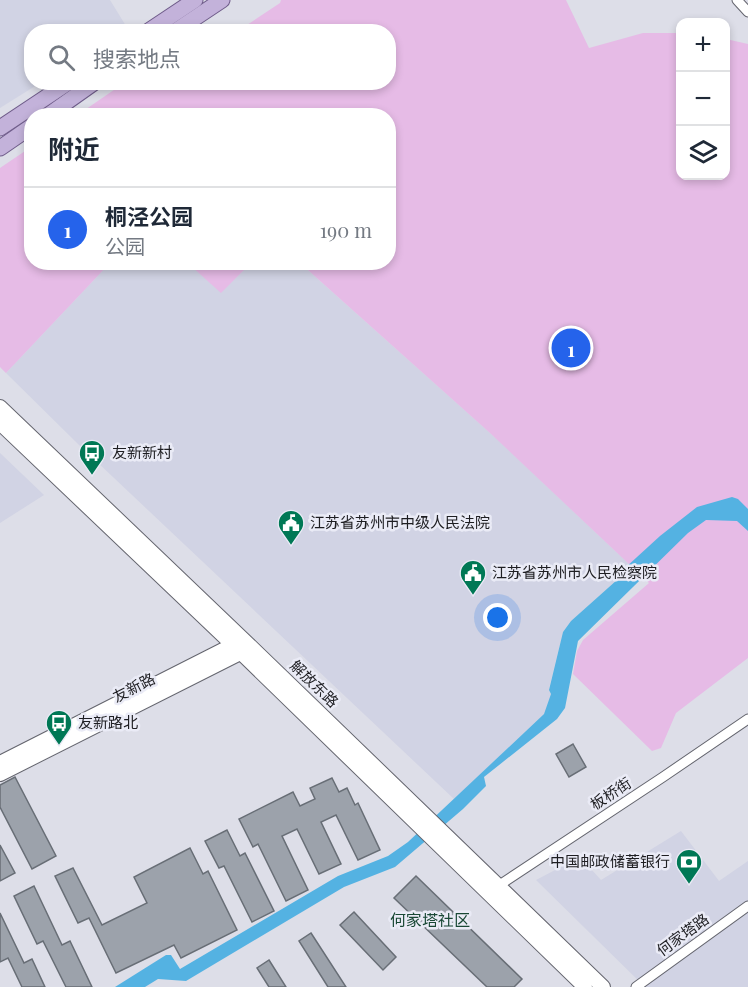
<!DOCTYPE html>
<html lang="zh">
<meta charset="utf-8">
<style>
body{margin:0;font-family:"Playfair Display","Noto Sans SC",serif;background:#f6f6f7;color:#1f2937}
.controls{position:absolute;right:18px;top:18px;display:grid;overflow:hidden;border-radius:12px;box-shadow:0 3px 9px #0003}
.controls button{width:54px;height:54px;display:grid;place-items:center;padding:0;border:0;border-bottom:2px solid #e0e1e3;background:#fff;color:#1f2937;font:30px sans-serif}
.you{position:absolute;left:498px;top:618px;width:21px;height:21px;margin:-15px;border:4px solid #fff;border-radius:50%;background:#1a73e8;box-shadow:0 0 0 9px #1a73e833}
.badge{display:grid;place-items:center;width:39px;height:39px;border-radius:50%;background:#2563eb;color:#fff;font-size:20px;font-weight:700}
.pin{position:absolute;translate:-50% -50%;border:3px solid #fff;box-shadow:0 2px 6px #0006}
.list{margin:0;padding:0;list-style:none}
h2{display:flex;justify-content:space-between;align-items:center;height:78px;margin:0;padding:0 24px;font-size:26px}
h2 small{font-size:20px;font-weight:400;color:#747a83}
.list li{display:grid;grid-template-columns:39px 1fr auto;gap:18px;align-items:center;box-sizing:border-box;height:84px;padding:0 24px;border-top:2px solid #e0e1e3}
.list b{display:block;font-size:22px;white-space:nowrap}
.list p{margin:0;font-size:20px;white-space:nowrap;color:#747a83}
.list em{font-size:20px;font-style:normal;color:#747a83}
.icon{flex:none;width:33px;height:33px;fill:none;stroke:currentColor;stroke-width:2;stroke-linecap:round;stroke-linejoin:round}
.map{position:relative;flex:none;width:748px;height:987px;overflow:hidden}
.search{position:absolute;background:#fff;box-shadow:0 3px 9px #0003;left:24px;top:24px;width:372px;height:66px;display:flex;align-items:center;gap:15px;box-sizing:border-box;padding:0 21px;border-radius:24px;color:#747a83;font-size:22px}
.panel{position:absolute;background:#fff;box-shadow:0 3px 9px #0003;left:24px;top:108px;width:372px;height:162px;border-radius:24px}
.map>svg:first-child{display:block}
</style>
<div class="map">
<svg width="748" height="987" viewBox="0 0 748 987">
<rect width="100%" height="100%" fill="#dddee8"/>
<!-- built -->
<g fill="#d1d3e4">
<path d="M0,0H110L126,26L119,31L32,32V82L40,83L0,108Z"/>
<path d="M110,263H169L191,266L221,292L251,263H300L498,440L629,564L625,568L627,571L571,621L563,632L549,689L551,694L549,705L544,714L454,799L78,444L6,373Z"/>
<path d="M0,453L44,495L0,523Z"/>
<path d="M681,831L719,881L748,861V987H645L536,880L580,857L601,880Z"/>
</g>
<!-- green -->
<g fill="#e6bbe6">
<path d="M281,0H566L589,48L643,33H680V176H726V39L748,44V658L676,713L661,748L652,751L573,674L577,651L583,640L649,583L490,433L300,263L388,262V116H76L124,83L388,82V32L238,31L280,3Z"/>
<path d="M31,147L32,262L110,263L6,373L0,367V168Z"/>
<path d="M169,263L251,262V263L221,293L191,266Z"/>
</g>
<!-- water -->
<path fill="#54b2e2" d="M732,497L738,499L748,509V531L737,521L706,520L688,533L578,641L565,708L557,719L484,777L486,786L463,809L395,867L344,887L186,981L158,979L145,987H115L166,955H171L180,969L338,876L388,856L408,842L544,714L551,694L549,690L563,632L571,621L627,571L625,568L660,536L697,507Z"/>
<!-- building -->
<g fill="#9ca2ab" stroke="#686e76" stroke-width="1.5">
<path d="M573,744L586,767L569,777L556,754Z"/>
<path d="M15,777L56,856L32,869L0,807V785Z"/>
<path d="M332,778L339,792L347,788L355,805L358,803L380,850L358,860L336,815L321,822L341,864L319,874L297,829L282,836L308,890L286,901L258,844L253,847L239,819L293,792L300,806L315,799L310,788Z"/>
<path d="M227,830L240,856L245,853L274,911L252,922L224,866L219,868L205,841Z"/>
<path d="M0,845L15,873L0,881Z"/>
<path d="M190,848L203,874L208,871L237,930L181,958L174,945L116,973L89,918L78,923L55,876L73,868L102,925L147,903L134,877Z"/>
<path d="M416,876L522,979L514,987H487L394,898Z"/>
<path d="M34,886L62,945L70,941L92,987H66L43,941L37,944L14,896Z"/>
<path d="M354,912L396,957L383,970L340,925Z"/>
<path d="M0,913L24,963L32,959L45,987H22L8,958L0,962Z"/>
<path d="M311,933L346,987H328L299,941Z"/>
<path d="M269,960L286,987H269L257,968Z"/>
</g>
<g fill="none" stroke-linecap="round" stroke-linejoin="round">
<!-- minor casing -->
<g stroke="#64656e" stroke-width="11">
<g id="minor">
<path d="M737,0L748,12"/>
<path d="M495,888L663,777L748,719"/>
<path d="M636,987L748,906"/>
</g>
</g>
<!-- secondary casing -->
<g stroke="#64656e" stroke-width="16">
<g id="secondary">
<path d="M0,407L248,644L603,987"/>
<path d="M0,423L233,645L585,987"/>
<path d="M0,763L233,645L237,640"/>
<path d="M0,774L240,653L245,647"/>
</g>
</g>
<!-- primary casing -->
<g stroke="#6f5c8a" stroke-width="17">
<g id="primary">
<path d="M147,32L195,0"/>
<path d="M174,32L222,0"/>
<path d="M47,116L95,82"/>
<path d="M0,128L69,82"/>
<path d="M0,148L32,126"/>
</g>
</g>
<!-- minor -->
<use href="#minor" stroke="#fff" stroke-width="9"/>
<!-- secondary -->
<use href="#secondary" stroke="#fff" stroke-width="14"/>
<!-- primary -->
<use href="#primary" stroke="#c3b2da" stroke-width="15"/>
</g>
<!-- icons -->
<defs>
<g id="bus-pin" transform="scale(1.35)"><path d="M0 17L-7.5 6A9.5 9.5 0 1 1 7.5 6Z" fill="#007855" stroke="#eaebf6"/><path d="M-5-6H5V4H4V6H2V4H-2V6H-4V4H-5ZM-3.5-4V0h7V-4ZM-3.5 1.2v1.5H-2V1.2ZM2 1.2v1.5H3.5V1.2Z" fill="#fff"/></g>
<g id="civic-pin" transform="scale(1.35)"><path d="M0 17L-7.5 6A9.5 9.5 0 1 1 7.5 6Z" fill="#007855" stroke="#eaebf6"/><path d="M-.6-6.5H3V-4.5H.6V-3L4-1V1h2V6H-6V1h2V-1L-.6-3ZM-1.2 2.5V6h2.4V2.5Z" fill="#fff"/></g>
<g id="bank-pin" transform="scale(1.35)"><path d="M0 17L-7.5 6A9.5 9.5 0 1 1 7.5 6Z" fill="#007855" stroke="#eaebf6"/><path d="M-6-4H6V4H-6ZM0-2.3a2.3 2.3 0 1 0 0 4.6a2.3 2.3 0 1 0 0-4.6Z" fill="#fff"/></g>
</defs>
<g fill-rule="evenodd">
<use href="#bus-pin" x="92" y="453"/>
<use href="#civic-pin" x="291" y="523"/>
<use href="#civic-pin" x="473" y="573"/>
<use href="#bus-pin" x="59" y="723"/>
<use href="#bank-pin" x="689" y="862"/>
</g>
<g text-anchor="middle" stroke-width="5" stroke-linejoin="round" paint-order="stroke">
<!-- poi labels -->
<g font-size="15" fill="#1e1e22" stroke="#eaebf6" text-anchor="start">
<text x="112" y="458">友新新村</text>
<text x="310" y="528">江苏省苏州市中级人民法院</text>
<text x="492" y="578">江苏省苏州市人民检察院</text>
<text x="78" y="728">友新路北</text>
<text x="670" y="867" text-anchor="end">中国邮政储蓄银行</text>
</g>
<!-- street labels -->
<g font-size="15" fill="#1e1e22" stroke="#eaebf6">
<text transform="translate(314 684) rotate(44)" y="5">解放东路</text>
<text transform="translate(134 688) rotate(-27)" y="5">友新路</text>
<text transform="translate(611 794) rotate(-33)" y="5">板桥街</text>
<text transform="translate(683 935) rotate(-36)" y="5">何家塔路</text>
</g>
<!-- neighbourhood labels -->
<g font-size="16" fill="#194835" stroke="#eaebf6">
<text x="430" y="926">何家塔社区</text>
</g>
</g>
</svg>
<div class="controls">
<button>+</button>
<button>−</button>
<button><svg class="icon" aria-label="layers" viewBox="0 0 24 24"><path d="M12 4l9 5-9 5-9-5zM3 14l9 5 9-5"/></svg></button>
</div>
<div class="you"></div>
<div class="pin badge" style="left:571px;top:348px">1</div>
<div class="search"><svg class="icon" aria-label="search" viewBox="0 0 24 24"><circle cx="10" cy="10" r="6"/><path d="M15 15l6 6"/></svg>搜索地点</div>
<section class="panel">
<h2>附近<small></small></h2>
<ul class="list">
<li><span class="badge">1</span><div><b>桐泾公园</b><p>公园</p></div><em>190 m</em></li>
</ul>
</section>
</div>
